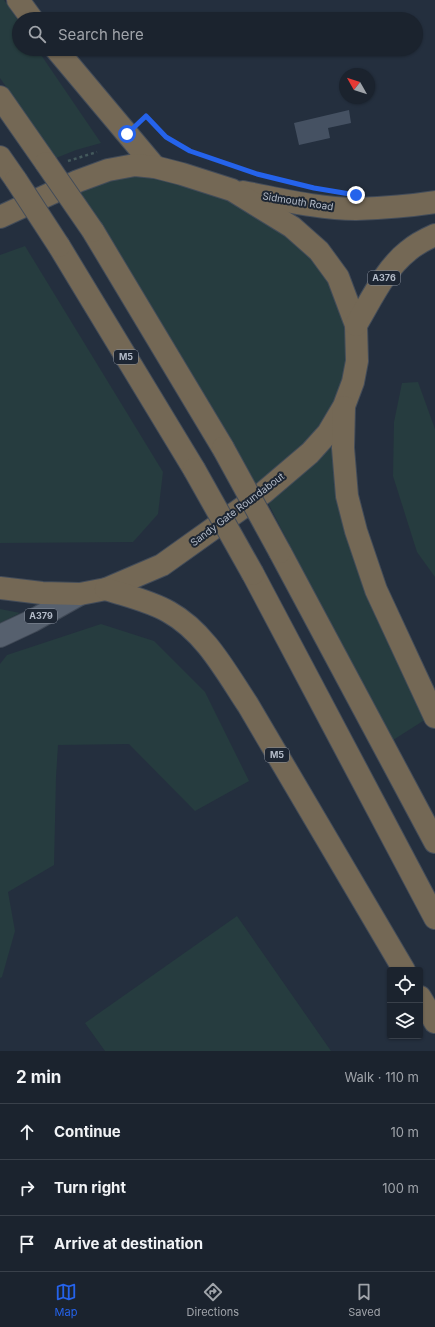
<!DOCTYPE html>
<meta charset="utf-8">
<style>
body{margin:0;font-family:Inter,sans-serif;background:#242b36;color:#f1f3f6}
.controls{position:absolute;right:12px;bottom:12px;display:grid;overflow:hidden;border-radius:4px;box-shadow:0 1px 3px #0004}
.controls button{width:36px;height:36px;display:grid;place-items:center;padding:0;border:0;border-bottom:1px solid #39404a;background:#1b232e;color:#f1f3f6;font:20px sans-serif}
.compass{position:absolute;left:339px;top:68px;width:36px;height:36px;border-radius:50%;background:#1b232e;box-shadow:0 1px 3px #0004;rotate:309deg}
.stop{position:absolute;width:12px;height:12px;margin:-9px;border:3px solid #2563eb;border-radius:50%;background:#fff}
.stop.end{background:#2563eb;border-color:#fff;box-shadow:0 1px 4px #0008}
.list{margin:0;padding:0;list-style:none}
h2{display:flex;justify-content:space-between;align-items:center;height:52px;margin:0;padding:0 16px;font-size:17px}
h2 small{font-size:13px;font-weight:400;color:#a0a4aa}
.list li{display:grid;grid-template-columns:26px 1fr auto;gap:12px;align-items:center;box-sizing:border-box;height:56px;padding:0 16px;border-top:1px solid #39404a}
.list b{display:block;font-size:15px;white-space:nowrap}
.list em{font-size:13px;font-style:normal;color:#a0a4aa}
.icon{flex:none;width:22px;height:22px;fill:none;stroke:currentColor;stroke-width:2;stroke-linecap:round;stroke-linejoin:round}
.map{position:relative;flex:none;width:435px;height:1051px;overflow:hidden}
.search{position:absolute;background:#1b232e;box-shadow:0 1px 3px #0004;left:12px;right:12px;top:12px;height:44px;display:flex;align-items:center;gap:10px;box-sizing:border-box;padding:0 14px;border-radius:22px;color:#a0a4aa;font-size:15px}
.sheet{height:220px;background:#1b232e}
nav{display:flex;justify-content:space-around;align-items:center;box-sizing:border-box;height:56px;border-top:1px solid #39404a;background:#1b232e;font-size:11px;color:#a0a4aa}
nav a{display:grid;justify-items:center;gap:2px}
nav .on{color:#2563eb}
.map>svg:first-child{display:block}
</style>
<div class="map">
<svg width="435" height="1051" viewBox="0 0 435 1051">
<rect width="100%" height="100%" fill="#242f3e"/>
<!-- green -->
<g fill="#263c3f">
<path d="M0,0H4L19,22V49H37L101,143L76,150L56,158L0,78Z"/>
<path d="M108,170L182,174L319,251L356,325L347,496L434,714L390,742L263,493L223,448L93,231L78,181Z"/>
<path d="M25,246L163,472L158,514L133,542L0,543V255Z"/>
<path d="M418,382L435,429V577L417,552L393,476L394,422L402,383Z"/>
<path d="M0,609L20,613L0,623Z"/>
<path d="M101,624L154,641L205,692L249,781L195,811L129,744L58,745L56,777L54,865L8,892L15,931L2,977L0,978V664L7,655Z"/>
<path d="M237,916L331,1051H105L85,1023Z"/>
</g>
<!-- building -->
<path fill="#455162" d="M349,110L351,123L328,128L330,138L299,145L294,123Z"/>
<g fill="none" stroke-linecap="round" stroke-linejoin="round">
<!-- major casing -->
<g stroke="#414a57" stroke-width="24">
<path id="major" d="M0,636L32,621L80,594"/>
</g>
<!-- highway casing -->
<g stroke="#434c59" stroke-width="24">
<g id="highway">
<path d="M18,0L32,19"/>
<path d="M56,49L155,167"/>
<path d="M0,97L46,163"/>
<path d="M0,157L16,180"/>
<path d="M243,192C280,199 318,209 356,209C382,208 409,206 435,202"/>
<path d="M0,217L78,181L108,170L135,165L155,167L182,174L232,190L292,227L319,251L338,277L356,325L357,361L353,382L344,406L328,433L310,453L263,493L162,565L106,589L80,594L42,593L0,588"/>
<path d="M93,231L223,448"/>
<path d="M59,246L194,469"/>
<path d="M356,325C371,300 385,269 408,251C416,244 426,239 435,235"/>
<path d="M344,407L343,448L347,496L356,531L376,590L435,717"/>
<path d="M280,552L435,842"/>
<path d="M253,574L435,918"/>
<path d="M106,589C127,596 150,601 169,612C205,632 226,672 248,705L404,970"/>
<path d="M420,997L435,1022"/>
</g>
</g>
<!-- path -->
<g stroke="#44595c" stroke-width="2.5" stroke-dasharray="3 3" stroke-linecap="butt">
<path d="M140,121L146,116L166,137L190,151L264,176"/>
<path d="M68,161L97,152"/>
</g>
<!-- major -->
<use href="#major" stroke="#56606e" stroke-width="22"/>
<!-- highway -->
<use href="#highway" stroke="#746855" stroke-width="22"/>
<!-- highway-bridge casing -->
<g stroke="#434c59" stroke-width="24" stroke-linecap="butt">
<g id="highway-bridge">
<path d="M46,163L93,231"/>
<path d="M16,180L59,246"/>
<path d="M223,448L280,552"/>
<path d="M194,469L253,574"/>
</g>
</g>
<!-- highway-bridge -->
<use href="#highway-bridge" stroke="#746855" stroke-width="22"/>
</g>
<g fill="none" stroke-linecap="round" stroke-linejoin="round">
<!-- route -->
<path stroke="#2563eb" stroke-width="5" d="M127,134L146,116L166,137L190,151L257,174L314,188L356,195"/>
</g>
<g text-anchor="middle" stroke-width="4" stroke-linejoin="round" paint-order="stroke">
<!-- shield labels -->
<g fill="#1d2633" stroke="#878f9c" stroke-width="1">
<rect x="368" y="271" width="32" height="14" rx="3"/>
<rect x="114" y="350" width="24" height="14" rx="3"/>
<rect x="25" y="609" width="32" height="14" rx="3"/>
<rect x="265" y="748" width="24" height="14" rx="3"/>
</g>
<g font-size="9" font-weight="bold" fill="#b4bcc9">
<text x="384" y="281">A376</text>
<text x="126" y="360">M5</text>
<text x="41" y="619">A379</text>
<text x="277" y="758">M5</text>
</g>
<!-- street labels -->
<g font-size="10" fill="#b4bcc9" stroke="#1d2633">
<text transform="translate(298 201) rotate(9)" y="4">Sidmouth Road</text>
<text transform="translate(237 509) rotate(-37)" y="4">Sandy Gate Roundabout</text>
</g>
</g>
</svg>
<div class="controls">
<button><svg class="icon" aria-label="locate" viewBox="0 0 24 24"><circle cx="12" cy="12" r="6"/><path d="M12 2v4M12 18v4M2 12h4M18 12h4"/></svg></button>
<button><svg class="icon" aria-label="layers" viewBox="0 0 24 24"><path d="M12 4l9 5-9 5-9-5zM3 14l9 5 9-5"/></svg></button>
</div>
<svg class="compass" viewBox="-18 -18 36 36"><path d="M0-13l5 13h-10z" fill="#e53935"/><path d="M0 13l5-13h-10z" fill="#a0a4aa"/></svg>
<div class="stop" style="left:127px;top:134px"></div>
<div class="stop end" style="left:356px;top:195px"></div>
<div class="search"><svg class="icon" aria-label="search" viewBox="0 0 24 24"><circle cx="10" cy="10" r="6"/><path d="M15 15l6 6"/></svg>Search here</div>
</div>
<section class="sheet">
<h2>2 min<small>Walk · 110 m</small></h2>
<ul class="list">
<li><svg class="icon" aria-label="ahead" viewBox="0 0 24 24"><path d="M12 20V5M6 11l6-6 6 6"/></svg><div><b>Continue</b></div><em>10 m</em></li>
<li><svg class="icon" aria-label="right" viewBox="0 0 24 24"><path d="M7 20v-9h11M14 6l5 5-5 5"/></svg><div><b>Turn right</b></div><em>100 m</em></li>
<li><svg class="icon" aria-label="arrive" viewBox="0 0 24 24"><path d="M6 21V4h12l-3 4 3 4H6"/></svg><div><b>Arrive at destination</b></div></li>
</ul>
</section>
<nav>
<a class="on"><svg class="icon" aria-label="map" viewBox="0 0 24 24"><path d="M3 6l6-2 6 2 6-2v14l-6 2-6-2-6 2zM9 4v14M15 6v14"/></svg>Map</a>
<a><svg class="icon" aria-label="directions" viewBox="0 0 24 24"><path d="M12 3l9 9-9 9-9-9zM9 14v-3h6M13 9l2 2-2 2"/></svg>Directions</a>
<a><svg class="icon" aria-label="saved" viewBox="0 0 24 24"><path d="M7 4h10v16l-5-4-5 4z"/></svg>Saved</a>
</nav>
